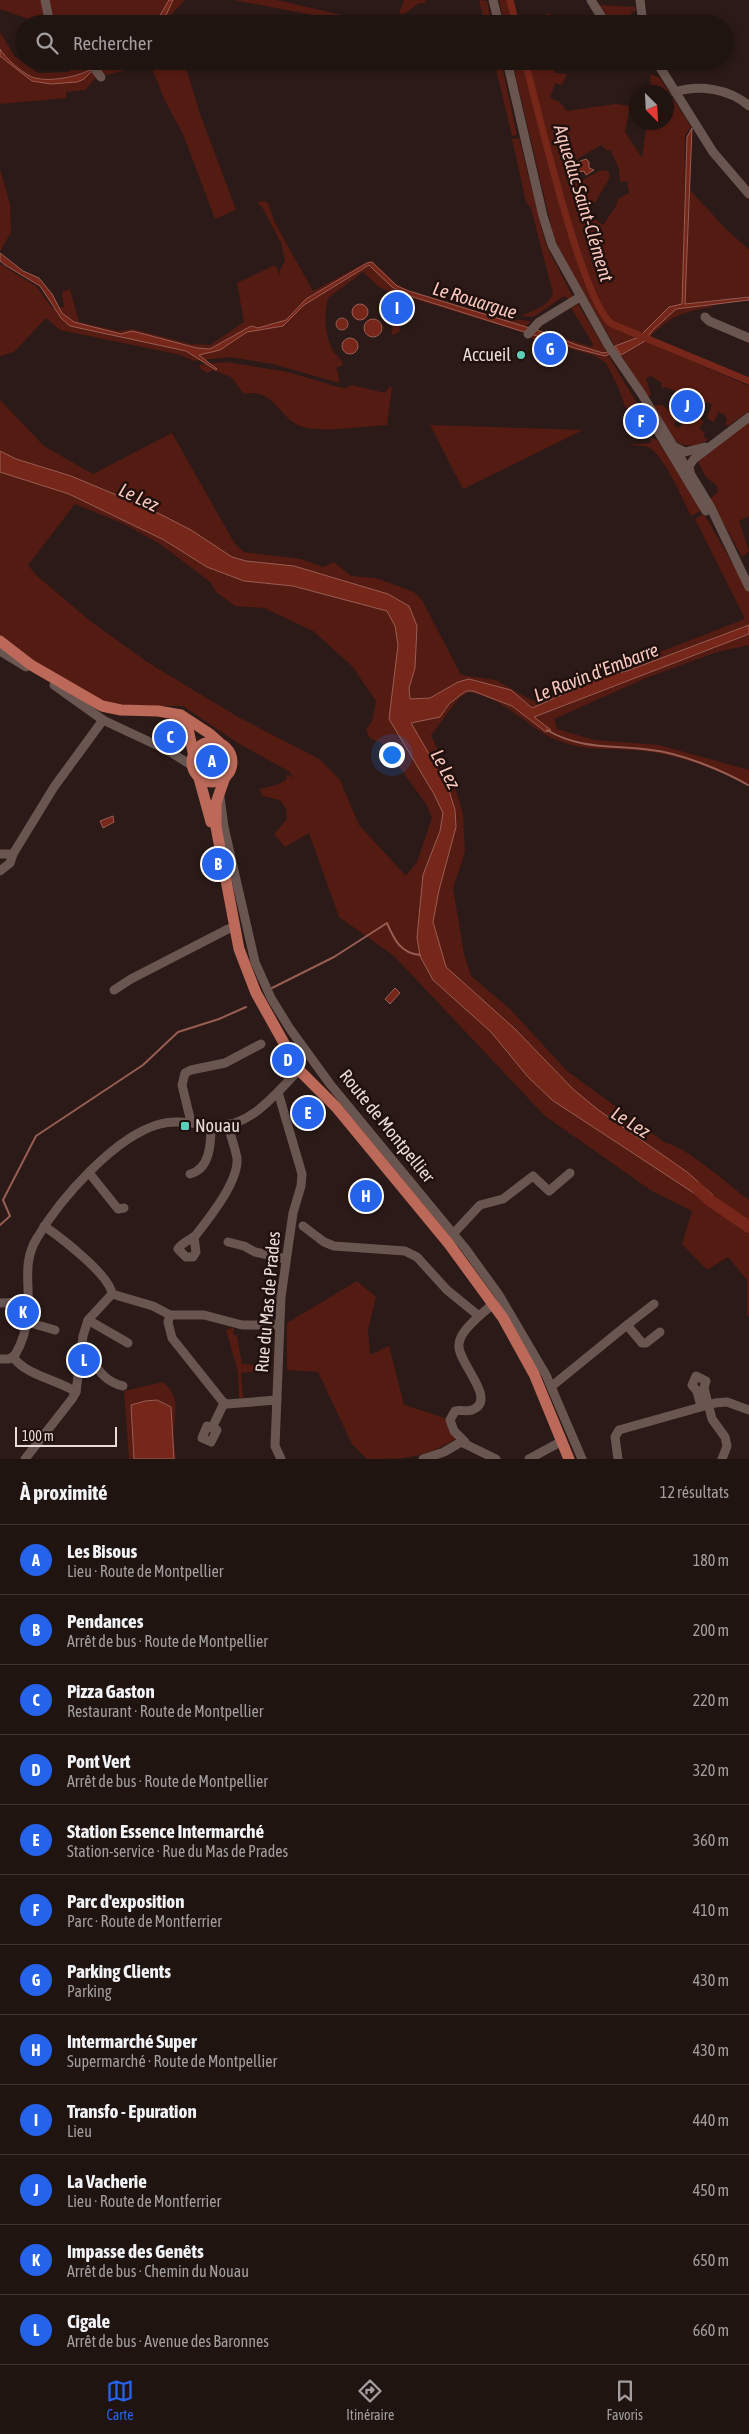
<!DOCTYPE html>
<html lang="fr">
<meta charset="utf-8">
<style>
body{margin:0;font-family:"Asap Condensed",sans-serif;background:#2d211f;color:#f1f3f6}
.compass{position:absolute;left:629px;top:85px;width:45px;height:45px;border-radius:50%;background:#201411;box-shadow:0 2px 8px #0003;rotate:156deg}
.scale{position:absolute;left:15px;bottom:12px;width:102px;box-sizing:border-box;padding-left:5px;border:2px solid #e8dcd9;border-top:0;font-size:14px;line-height:18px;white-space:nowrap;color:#e8dcd9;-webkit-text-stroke:4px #21110e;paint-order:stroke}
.you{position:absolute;left:391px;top:754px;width:18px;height:18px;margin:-12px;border:4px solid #fff;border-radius:50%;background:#1a73e8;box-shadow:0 0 0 8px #1a73e833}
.badge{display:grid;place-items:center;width:32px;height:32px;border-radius:50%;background:#2563eb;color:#fff;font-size:16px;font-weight:700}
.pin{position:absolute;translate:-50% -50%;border:2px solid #fff;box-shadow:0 1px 5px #0006}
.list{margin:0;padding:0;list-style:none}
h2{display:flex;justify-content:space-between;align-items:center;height:65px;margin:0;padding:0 20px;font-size:21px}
h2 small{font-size:16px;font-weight:400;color:#a29e9f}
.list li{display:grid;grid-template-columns:32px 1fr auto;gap:15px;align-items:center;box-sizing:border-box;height:70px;padding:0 20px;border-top:1px solid #3d3331}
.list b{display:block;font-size:19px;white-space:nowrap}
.list p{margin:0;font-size:16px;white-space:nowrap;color:#a29e9f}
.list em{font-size:16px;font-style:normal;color:#a29e9f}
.icon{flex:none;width:28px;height:28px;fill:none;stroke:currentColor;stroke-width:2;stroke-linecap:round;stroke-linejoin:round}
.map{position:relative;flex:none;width:749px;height:1459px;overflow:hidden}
.search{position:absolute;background:#201411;box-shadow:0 2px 8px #0003;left:15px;right:15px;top:15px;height:55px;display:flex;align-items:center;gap:12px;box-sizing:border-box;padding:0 18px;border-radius:28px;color:#a29e9f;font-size:19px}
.sheet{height:905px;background:#201411}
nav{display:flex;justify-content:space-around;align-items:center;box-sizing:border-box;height:70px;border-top:1px solid #3d3331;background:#201411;font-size:14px;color:#a29e9f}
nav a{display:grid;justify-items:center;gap:2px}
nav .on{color:#2563eb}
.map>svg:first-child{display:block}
</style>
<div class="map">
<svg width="749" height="1459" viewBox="0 0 749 1459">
<rect width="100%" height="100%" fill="#2b1a17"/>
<!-- green -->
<g fill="#541b12" fill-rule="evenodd">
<path d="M0,0H185L170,16L173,24H34L31,20L0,9Z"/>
<path d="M234,0H277L359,19L355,23Z"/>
<path d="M404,0H425L426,3H419L404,14L399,13Z"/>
<path d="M479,0L487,1L492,24H485Z"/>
<path d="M499,0H510L516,24H504Z"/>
<path d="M600,5L635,7L636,11L631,12L632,17H637L639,24H610Z"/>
<path d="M549,13L554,24H538L537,19Z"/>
<path d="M0,32L15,57L38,73L69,72V68L61,61H184L200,114L236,210L215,219L183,134L165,101L150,63L107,75L96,68V77L85,90L66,92V98L0,104Z"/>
<path d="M494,61H501L517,135L512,136Z"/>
<path d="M512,61H542L543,67L553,66L555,73L567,74L562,85L555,83L550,98L560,102L566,111L616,104L630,106L625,132L642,158L647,123L666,122V92H651L650,74L660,78L691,127L685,135L683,305L671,307L641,337L650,343L749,386V411L728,426L725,424L727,421L725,415L718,412L714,422L707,418L712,404L665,387L663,389L661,388L662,383L651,376L646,378L651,395L646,398L619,358L614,345L570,270L554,238ZM601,145L608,151L610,149L619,169L620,182L627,181L629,193L618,199L616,206L603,225L585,212L592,201L595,203L610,177L608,170L599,171L581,181L575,174L573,166L577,159Z"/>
<path d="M519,138L543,234L548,249L573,297L569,300L564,296L533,317L520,316C532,311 547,307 553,294L531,208L526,202L512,139Z"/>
<path d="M0,169L10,204L11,232L0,252Z"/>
<path d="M690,190L725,228L749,250V296L685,304Z"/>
<path d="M264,201L268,203L274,221L313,291L365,263L372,261L395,283L410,291L501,318L531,321L521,332L401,295V299L396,302V295L379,287L363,272L328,298C324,316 324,332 332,349C334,355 341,357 343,365L336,368L338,372L339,383L273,364L229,357L194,361L181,355L60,330L46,318L14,352L0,356V264L36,286L53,309L64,307L62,292L70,289L79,322L119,331L133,329L190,344L210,345L244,322L237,283L275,265L280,275V270L285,261L281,243L262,207L257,203Z"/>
<path d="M398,303H403L405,306L399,332L392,335L394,308L397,309Z"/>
<path d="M578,304L651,427L650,430H642L625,406L618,387L606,363L593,355L530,338L535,329L592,347L593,344L571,308Z"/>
<path d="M712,305L713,307C682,312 672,315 650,337L749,378V383L648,340L650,337L647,338L655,327L676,309Z"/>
<path d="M226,362L288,372L338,387L345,388L351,385L385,393L389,387H392L387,425C366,426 315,434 298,425C277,414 273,388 244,394L231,377L213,370L207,373L201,369L199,365Z"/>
<path d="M0,400L44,446L93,474L172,433L235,544L244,552L301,559L323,567L334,562L351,576L376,578L414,592L422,600L461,675L496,680L533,701L745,619L695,519L704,514L749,592V645L717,652L646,678L554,719L557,729L594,740L659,745L749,770V783L745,784C715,768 678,755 644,751C620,748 592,751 568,744C531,734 511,700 469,692L459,698L431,735L457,794L463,814L465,852L453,888L464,954L471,976L509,1008L567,1071L664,1142C691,1150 726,1183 749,1200V1317L747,1314V1280L728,1257L707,1270L682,1244L692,1211L652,1191L545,1116L394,956L339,917L309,833L285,847L274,834L287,819L286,809L280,800L263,796L259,789L277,785L286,780L287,773L292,779L290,772L238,743L183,706H102L0,640ZM75,504L124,524L160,544L201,575L210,582L216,592L235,606L264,608L313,631L352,666L376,701L372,721L366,730L370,738L383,744L426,804L432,818L417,862L406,876L359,825L340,780L319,759L240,718L147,662L89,620L36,575L28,565Z"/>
<path d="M656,405H662L677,418L674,424L677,428L682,425L681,420L684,410L696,414L698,418L704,421L699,428L705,433L703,436L708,440C675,457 667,431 652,407Z"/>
<path d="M749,422V516L739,521L749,551L742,557L710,499L718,492L717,486L706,477L697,460Z"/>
<path d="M430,425L583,430L463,489Z"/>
<path d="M650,438L657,440L700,508V511L691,516C684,501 662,452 648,447C642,445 635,446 628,445L651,443Z"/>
<circle cx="212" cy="762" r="12"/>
<path d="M357,1281L376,1297L368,1329L370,1355L389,1346L404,1405L445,1418L455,1439C423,1459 404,1459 367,1459L352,1444L318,1372L287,1370V1323Z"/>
<path d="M234,1327L233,1334L237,1336L242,1364L256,1365L255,1371L241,1373L243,1398H239L238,1372L226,1330Z"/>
<path d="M163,1382C183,1400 173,1415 174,1439C174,1445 175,1452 176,1459H129L124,1391Z"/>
</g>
<!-- water -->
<g fill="#76271a" stroke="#985d53">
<path d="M169,0H173L162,24H155Z"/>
<path d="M0,49C5,58 22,73 32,77C47,83 80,77 93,68L94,69L84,79L77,82L51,84L32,81L0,56Z"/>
<path d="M127,61H137C126,68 108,73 97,64L99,62L116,65Z"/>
<path d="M692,128L685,304L749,297V300L676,309L652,331L645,341L621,355L615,346L639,337L669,307L682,304L687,137Z"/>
<path d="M586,159L589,162V168L594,170L586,175L584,171L579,172L576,166L578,162Z"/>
<path d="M0,253L23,271L39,278L52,294L62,313L74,322L121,334L132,331L140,333L197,348L210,349L251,326L258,328L286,320L306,299L367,263L372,262L397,286L409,291L546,333L577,345L603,353L608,352L610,354L605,356L578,349L404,294L392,287L369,265L304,305L283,326L247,332L220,350L199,355L217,369L216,370L186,351L70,326L61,318L40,286L5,265L0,261Z"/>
<circle cx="360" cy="312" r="8"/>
<circle cx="342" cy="324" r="6"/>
<circle cx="373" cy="328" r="9"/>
<circle cx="350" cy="346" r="8"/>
<path d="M0,451L16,459L71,476L150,509L191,530L232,557L246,561L294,566L388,594L409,606L417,626L415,668L409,688L410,699L430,698L458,682L469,679L511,690L532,708L607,675L627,671L749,625V634L534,717L551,730L546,732L512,706L473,691H466L459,696L449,704L440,717L411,723L448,787L455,810L456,827L439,890L433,922L446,967L515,1029L573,1089L597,1109L687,1172L713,1195L706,1201L552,1100L528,1077L491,1032L433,980L420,956L417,938L423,875L440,831L443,813L434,794L389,719L398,645L395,626L387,611L293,586L244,581L207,567L164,540L69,494L0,472Z"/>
<path d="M113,816L114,822L103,828L100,821Z"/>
<path d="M395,988L400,993L390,1004L385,999Z"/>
<path d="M157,1400L171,1407L174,1459H134L131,1405L145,1401Z"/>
</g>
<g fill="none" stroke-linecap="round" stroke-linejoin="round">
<!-- stream -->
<g stroke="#985d53" stroke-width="2">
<path d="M547,730C580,750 615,745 651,750C680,753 722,770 748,785"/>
<path d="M272,988L334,957L387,923C394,939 400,953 420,955"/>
<path d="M0,1225L10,1216L3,1200L36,1136L143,1065L178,1032L219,1019L246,1007"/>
</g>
<!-- canal -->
<g stroke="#76271a" stroke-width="7">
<path d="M510,0L516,24"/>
<path d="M525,61C537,105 582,304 612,324L749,381"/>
</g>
<!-- river -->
<path stroke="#76271a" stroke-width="12" d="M697,1188L708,1199L749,1227"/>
<!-- minor -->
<g stroke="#6a5651" stroke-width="9">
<path d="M45,0L50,24"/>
<path d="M493,0L499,24"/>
<path d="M591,0L606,24"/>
<path d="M640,0L643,24"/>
<path d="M73,61L91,64L101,77"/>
<path d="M507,61L543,216L552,245L608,345L641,393L710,506L749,587"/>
<path d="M656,61L713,152L749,194"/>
<path d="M675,92C699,84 730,89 749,106"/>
<path d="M705,317L709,321L749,338"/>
<path d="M528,334L539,322L580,297"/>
<path d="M648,415L706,511"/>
<path d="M675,447L685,452L705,447"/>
<path d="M690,472L689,466L694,459L749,417"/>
<path d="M0,651L26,667"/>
<path d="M54,685L103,720L167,750L191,765"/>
<path d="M220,797L224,827L255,962L271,998L290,1029L330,1084L465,1248L499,1295L546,1375L582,1459"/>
<path d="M0,854H13L54,787L103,720"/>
<path d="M0,871L10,863L13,854"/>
<path d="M114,990L131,979L228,929L235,928"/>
<path d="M278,1092L302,1174L301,1186L293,1213L281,1297L275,1446L281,1459"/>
<path d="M191,1122L182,1085L185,1073L191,1070L225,1063L261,1044"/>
<path d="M90,1174L118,1209L124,1208"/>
<path d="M190,1174C210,1169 211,1144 211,1125"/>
<path d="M44,1226C60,1237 110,1275 112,1294"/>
<path d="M303,1226L324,1242L334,1246L405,1251L417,1257L447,1290L479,1316L493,1304"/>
<path d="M453,1234L480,1205L503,1199L533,1176L549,1191L570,1173"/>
<path d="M194,1237L196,1252L193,1257H186L178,1249C183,1241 190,1241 196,1235C210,1217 239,1181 237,1158C235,1147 230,1135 228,1124"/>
<path d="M228,1242L244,1246L255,1252L286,1259"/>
<path d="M112,1294L153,1306L170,1315H204L242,1325H279"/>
<path d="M0,1303L28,1302"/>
<path d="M170,1315L168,1322L172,1338L223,1402L227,1404L277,1400"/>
<path d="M88,1320L128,1343"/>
<path d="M27,1322L55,1330"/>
<path d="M627,1325L654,1304"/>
<path d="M82,1347C95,1363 101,1381 123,1386"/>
<path d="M13,1357C27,1376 56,1379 76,1392"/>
<path d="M0,1359H9L15,1355C22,1343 27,1326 28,1312C30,1285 22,1262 37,1238C60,1199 115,1136 160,1124C179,1119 198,1125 217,1126C252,1126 277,1092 299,1070"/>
<path d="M552,1386L627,1325L642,1343H646L660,1332"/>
<path d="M701,1406L697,1391L692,1385L696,1376L706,1381L704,1388L712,1419L725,1437L727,1446L722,1459"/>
<path d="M212,1428L217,1430L211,1442L202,1438L207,1426L212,1428L224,1403"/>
<path d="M465,1442L454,1431L450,1420L455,1411C462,1409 468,1413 474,1409C497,1398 456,1361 459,1344C460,1333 472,1323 479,1316"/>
<path d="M25,1459L72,1399L76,1392L83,1336L88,1320L112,1294"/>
<path d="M423,1459L444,1452L461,1442L496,1459"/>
<path d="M529,1459L562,1441"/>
<path d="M618,1459L615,1437L619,1430L715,1403L727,1402L749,1410"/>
</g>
<!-- major -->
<g stroke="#bc6959" stroke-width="11">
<path d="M0,641L31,665L102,706L121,710L158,711L181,715L210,734L219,742"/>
<path d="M175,719L188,729L193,752"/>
<circle cx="212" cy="762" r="20"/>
<path d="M225,777L216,803V827L239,949L256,993L299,1070L336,1107L449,1244L503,1318L534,1374L569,1459"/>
<path d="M199,778L211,822"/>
</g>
</g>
<!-- markers -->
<g fill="#5dceb8" stroke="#21110e" stroke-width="2">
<circle cx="521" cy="355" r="5"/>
<rect x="180" y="1121" width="10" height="10" rx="2.5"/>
</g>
<g text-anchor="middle" stroke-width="5" stroke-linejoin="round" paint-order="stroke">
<!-- poi labels -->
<g font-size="18" fill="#e8dcd9" stroke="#21110e" text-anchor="end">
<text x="511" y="361">Accueil</text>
<text x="195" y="1132" text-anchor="start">Nouau</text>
</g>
<!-- street labels -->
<g font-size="18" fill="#e8dcd9" stroke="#21110e">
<text transform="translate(387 1126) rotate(51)" y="6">Route de Montpellier</text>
<text transform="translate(268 1302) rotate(-85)" y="6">Rue du Mas de Prades</text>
</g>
<!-- water labels -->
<g font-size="19" font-style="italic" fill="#f8c7bd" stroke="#21110e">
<text transform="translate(584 203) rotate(73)" y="7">Aqueduc Saint-Clément</text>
<text transform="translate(475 300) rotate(17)" y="7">Le Rouargue</text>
<text transform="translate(139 497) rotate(25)" y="7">Le Lez</text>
<text transform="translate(596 672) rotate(-21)" y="7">Le Ravin d'Embarre</text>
<text transform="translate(446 769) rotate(62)" y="7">Le Lez</text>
<text transform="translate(631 1122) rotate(32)" y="7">Le Lez</text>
</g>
</g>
</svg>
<svg class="compass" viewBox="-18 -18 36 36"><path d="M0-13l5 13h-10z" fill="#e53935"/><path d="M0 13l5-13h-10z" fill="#a29e9f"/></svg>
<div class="scale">100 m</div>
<div class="you"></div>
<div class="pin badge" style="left:212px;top:761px">A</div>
<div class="pin badge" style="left:218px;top:864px">B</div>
<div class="pin badge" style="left:170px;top:737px">C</div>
<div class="pin badge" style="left:288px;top:1060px">D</div>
<div class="pin badge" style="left:308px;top:1113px">E</div>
<div class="pin badge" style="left:641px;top:421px">F</div>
<div class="pin badge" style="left:550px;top:349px">G</div>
<div class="pin badge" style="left:366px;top:1196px">H</div>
<div class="pin badge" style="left:397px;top:308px">I</div>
<div class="pin badge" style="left:687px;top:406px">J</div>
<div class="pin badge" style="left:23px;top:1312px">K</div>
<div class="pin badge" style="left:84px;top:1360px">L</div>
<div class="search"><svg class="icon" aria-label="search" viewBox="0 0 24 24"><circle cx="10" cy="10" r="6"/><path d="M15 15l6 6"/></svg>Rechercher</div>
</div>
<section class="sheet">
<h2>À proximité<small>12 résultats</small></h2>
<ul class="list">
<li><span class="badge">A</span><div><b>Les Bisous</b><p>Lieu · Route de Montpellier</p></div><em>180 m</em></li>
<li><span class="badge">B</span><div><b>Pendances</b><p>Arrêt de bus · Route de Montpellier</p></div><em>200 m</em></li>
<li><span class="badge">C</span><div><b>Pizza Gaston</b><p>Restaurant · Route de Montpellier</p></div><em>220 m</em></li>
<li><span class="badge">D</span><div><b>Pont Vert</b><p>Arrêt de bus · Route de Montpellier</p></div><em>320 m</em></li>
<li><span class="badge">E</span><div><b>Station Essence Intermarché</b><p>Station-service · Rue du Mas de Prades</p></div><em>360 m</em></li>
<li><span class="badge">F</span><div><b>Parc d'exposition</b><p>Parc · Route de Montferrier</p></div><em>410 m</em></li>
<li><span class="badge">G</span><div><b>Parking Clients</b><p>Parking</p></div><em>430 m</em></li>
<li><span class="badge">H</span><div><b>Intermarché Super</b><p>Supermarché · Route de Montpellier</p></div><em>430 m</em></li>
<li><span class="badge">I</span><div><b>Transfo - Epuration</b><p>Lieu</p></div><em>440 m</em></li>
<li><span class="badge">J</span><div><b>La Vacherie</b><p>Lieu · Route de Montferrier</p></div><em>450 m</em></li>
<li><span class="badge">K</span><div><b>Impasse des Genêts</b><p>Arrêt de bus · Chemin du Nouau</p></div><em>650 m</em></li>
<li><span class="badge">L</span><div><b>Cigale</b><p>Arrêt de bus · Avenue des Baronnes</p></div><em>660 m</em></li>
</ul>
</section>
<nav>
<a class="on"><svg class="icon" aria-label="map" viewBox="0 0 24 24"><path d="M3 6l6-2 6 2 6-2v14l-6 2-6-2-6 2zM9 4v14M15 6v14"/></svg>Carte</a>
<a><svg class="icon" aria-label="directions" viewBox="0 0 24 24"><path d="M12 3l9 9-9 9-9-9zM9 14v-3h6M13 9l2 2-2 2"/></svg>Itinéraire</a>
<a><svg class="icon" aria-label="saved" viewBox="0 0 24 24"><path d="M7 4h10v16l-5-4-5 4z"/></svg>Favoris</a>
</nav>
